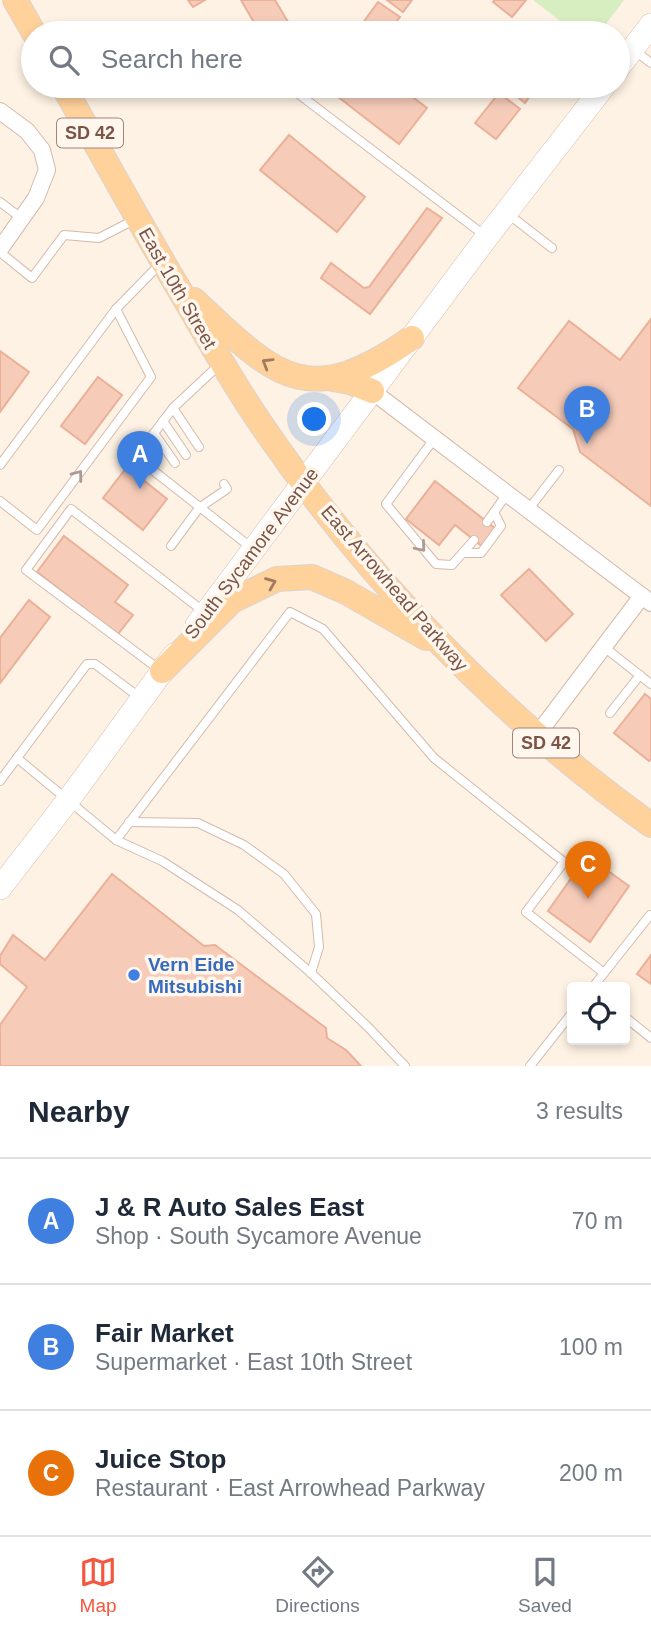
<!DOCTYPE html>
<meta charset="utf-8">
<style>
body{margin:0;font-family:Arial,sans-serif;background:#f2f2f3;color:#1f2937}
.controls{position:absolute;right:21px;bottom:21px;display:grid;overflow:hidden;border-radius:7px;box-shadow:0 4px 10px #0003}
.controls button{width:63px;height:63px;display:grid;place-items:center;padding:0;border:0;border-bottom:2px solid #e0e1e3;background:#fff;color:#1f2937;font:35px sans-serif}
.you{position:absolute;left:315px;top:420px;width:24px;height:24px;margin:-18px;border:5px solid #fff;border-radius:50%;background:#1a73e8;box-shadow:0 0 0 10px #1a73e833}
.badge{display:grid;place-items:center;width:46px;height:46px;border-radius:50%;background:#f4573e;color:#fff;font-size:23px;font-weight:700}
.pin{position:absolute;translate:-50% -58px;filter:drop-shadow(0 2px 4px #0008)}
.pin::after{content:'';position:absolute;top:37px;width:24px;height:21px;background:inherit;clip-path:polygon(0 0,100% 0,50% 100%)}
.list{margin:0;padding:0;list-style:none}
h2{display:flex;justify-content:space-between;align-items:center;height:91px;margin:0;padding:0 28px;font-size:30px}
h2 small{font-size:23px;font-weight:400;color:#747a83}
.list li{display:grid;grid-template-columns:46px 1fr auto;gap:21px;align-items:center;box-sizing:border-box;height:126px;padding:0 28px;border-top:2px solid #e0e1e3}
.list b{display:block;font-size:26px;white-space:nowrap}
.list p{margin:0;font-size:23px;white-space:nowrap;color:#747a83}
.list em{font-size:23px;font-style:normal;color:#747a83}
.icon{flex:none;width:38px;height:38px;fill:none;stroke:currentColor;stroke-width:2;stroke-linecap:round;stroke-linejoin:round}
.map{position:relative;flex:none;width:651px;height:1066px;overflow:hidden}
.search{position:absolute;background:#fff;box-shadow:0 4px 10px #0003;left:21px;right:21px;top:21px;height:77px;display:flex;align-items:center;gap:18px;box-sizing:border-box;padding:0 24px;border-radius:38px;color:#747a83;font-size:26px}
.sheet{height:469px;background:#fff}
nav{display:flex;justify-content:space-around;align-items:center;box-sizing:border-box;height:98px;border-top:2px solid #e0e1e3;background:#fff;font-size:19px;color:#747a83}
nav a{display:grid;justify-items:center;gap:4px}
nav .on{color:#f4573e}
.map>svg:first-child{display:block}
</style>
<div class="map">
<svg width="651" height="1066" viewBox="0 0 651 1066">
<rect width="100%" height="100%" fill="#fef2e4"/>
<!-- green -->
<path fill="#d7eec1" d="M533,0H624L599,33H576Z"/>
<!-- building -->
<g fill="#f6ccb9" stroke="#ebb098" stroke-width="2">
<path d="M188,0H205L193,7Z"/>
<path d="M241,0H275L288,22L269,33H260Z"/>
<path d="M387,0H412L403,12Z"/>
<path d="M495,0H526L512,17L493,2Z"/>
<path d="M378,2L400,17L393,26L400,32L399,33H361L357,31Z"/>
<path d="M324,86H398L427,108L399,144Z"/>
<path d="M504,86H537L525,103Z"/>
<path d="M499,93L520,109L496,139L475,123Z"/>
<path d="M289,135L365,197L337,232L260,170Z"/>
<path d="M427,208L442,218L370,314L321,278L331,263L364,288L369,287Z"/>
<path d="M651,319V506L580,452L573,429L518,388L569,321L620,360Z"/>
<path d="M0,351L29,372L0,412Z"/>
<path d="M98,377L122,395L85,444L61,426Z"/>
<path d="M127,467L167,499L143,530L103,498Z"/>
<path d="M435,481L496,529L483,547L455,525L439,545L406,519Z"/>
<path d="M64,536L128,585L115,602L133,615L118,634L37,572Z"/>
<path d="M529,569L573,614L546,641L501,595Z"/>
<path d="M29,600L50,617L0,683V638Z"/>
<path d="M645,694L651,699V759L649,761L614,733Z"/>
<path d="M587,856L629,886L590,942L548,911Z"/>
<path d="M112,874L204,946L215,945L326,1028L327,1038L346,1050L361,1066H0V1025L27,987L0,964V956L13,935L45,960Z"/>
<path d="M651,955V984L637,974Z"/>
</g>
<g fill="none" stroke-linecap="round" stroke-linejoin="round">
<!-- lane casing -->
<g stroke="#d4baac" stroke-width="10">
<g id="lane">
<path d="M635,51L651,63"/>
<path d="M288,86L484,235"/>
<path d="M0,202L21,218"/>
<path d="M508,214L552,248"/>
<path d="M0,252L32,278L64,235L99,238L136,219"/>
<path d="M219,365L173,408L136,457L253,549"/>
<path d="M173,408L199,447"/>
<path d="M163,421L186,455"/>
<path d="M154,433L175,463"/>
<path d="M434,439L386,504L436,564L452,565L474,540"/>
<path d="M0,465L116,309L161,263"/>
<path d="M0,501L37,530L151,377L116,309"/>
<path d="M528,510L559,470"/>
<path d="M487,522L507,494"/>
<path d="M171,546L199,508L227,489L224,484"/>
<path d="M463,553H481L501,526L494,512"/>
<path d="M604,647L651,684"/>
<path d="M160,670L26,570L71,509L203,611"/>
<path d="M610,713L640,675"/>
<path d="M17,758L87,664H95L139,697"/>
<path d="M0,781L17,758L116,840L162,861L238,910L311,973L368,1027L405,1066"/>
<path d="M129,822L198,823L244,845L284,874L316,914L319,947L311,973"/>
<path d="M116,840L290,612L323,629L434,758L564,862L526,912L604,973"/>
<path d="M593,987L650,915"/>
<path d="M625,1017L651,1038"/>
<path d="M530,1066L572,1013"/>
</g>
</g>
<!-- street casing -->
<g stroke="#d4baac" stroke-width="18">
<g id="street">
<path d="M0,111L27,131L42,150L47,170L36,198L0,249"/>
<path d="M372,391L651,603"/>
<path d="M537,735L642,596"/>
</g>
</g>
<!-- secondary casing -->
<g stroke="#dabbab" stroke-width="24">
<g id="secondary">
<path d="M618,68L651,25"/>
<path d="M197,625L487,237L604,86"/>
<path d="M0,888L69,799L174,655"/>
</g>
</g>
<!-- primary casing -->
<g stroke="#dcd3cf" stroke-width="26">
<g id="primary">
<path d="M15,0L34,33"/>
<path d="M63,86C101,152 137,219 176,284C204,331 230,379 261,424C366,578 500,717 651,825"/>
<path d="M194,300C276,377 307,412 412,338"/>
<path d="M333,379L350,382L372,391"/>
<path d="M162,671L232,601L277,579L312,577L346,592L426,638"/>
</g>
</g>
<!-- lane -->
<use href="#lane" stroke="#fff" stroke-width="8"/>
<!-- street -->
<use href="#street" stroke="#fff" stroke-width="16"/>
<!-- secondary -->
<use href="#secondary" stroke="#fff" stroke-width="23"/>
<!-- primary -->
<use href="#primary" stroke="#ffd19b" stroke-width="24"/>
</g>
<!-- one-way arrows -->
<defs><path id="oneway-chevron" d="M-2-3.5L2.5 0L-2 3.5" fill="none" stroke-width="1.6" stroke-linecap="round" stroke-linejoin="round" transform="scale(1.75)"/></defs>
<g stroke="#a27a60">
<use href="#oneway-chevron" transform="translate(267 363) rotate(-149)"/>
<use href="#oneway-chevron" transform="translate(271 583) rotate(-22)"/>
</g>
<g stroke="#af9991">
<use href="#oneway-chevron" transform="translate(78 475) rotate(-53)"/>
<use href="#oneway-chevron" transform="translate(421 547) rotate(50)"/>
</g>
<!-- markers -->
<circle fill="#3f7fe0" stroke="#fff6ed" stroke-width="2.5" cx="134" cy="975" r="7"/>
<g text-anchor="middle" stroke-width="7" stroke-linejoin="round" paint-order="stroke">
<!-- shield labels -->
<g fill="#fff6ed" stroke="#a28579" stroke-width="2">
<rect x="57" y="118.5" width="66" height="29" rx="5"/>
<rect x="513" y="728.5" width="66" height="29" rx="5"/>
</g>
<g font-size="18" font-weight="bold" fill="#7a5547">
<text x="90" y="139">SD 42</text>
<text x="546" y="749">SD 42</text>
</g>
<!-- street labels -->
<g font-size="19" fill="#7a5547" stroke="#fff6ed">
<text transform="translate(178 288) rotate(60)" y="7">East 10th Street</text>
<text transform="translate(251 553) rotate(-53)" y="7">South Sycamore Avenue</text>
<text transform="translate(395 588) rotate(49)" y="7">East Arrowhead Parkway</text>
</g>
<!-- shop labels -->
<g font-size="19" font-weight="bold" fill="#366cbe" stroke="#fff6ed" text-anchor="start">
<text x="148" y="971">Vern Eide<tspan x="148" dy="22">Mitsubishi</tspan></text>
</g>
</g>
</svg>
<div class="controls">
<button><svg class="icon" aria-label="locate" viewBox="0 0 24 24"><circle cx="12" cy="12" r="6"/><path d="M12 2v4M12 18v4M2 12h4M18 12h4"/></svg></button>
</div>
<div class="you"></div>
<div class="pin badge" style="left:140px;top:489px;background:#3f7fe0">A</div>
<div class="pin badge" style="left:587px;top:444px;background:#3f7fe0">B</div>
<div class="pin badge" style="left:588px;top:899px;background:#e8710a">C</div>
<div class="search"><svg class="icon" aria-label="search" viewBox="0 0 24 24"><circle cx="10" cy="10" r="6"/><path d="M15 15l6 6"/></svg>Search here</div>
</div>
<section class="sheet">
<h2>Nearby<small>3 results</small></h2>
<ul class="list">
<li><span class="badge" style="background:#3f7fe0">A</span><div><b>J &amp; R Auto Sales East</b><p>Shop · South Sycamore Avenue</p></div><em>70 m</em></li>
<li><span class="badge" style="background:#3f7fe0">B</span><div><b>Fair Market</b><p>Supermarket · East 10th Street</p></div><em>100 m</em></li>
<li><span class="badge" style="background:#e8710a">C</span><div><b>Juice Stop</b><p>Restaurant · East Arrowhead Parkway</p></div><em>200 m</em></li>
</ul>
</section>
<nav>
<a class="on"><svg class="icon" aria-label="map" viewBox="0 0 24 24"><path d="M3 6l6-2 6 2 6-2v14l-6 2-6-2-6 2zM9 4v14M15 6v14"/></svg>Map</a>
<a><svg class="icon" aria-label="directions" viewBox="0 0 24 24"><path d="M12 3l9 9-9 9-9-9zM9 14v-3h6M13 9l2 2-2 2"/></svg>Directions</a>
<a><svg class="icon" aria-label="saved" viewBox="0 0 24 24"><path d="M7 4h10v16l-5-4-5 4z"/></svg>Saved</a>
</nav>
